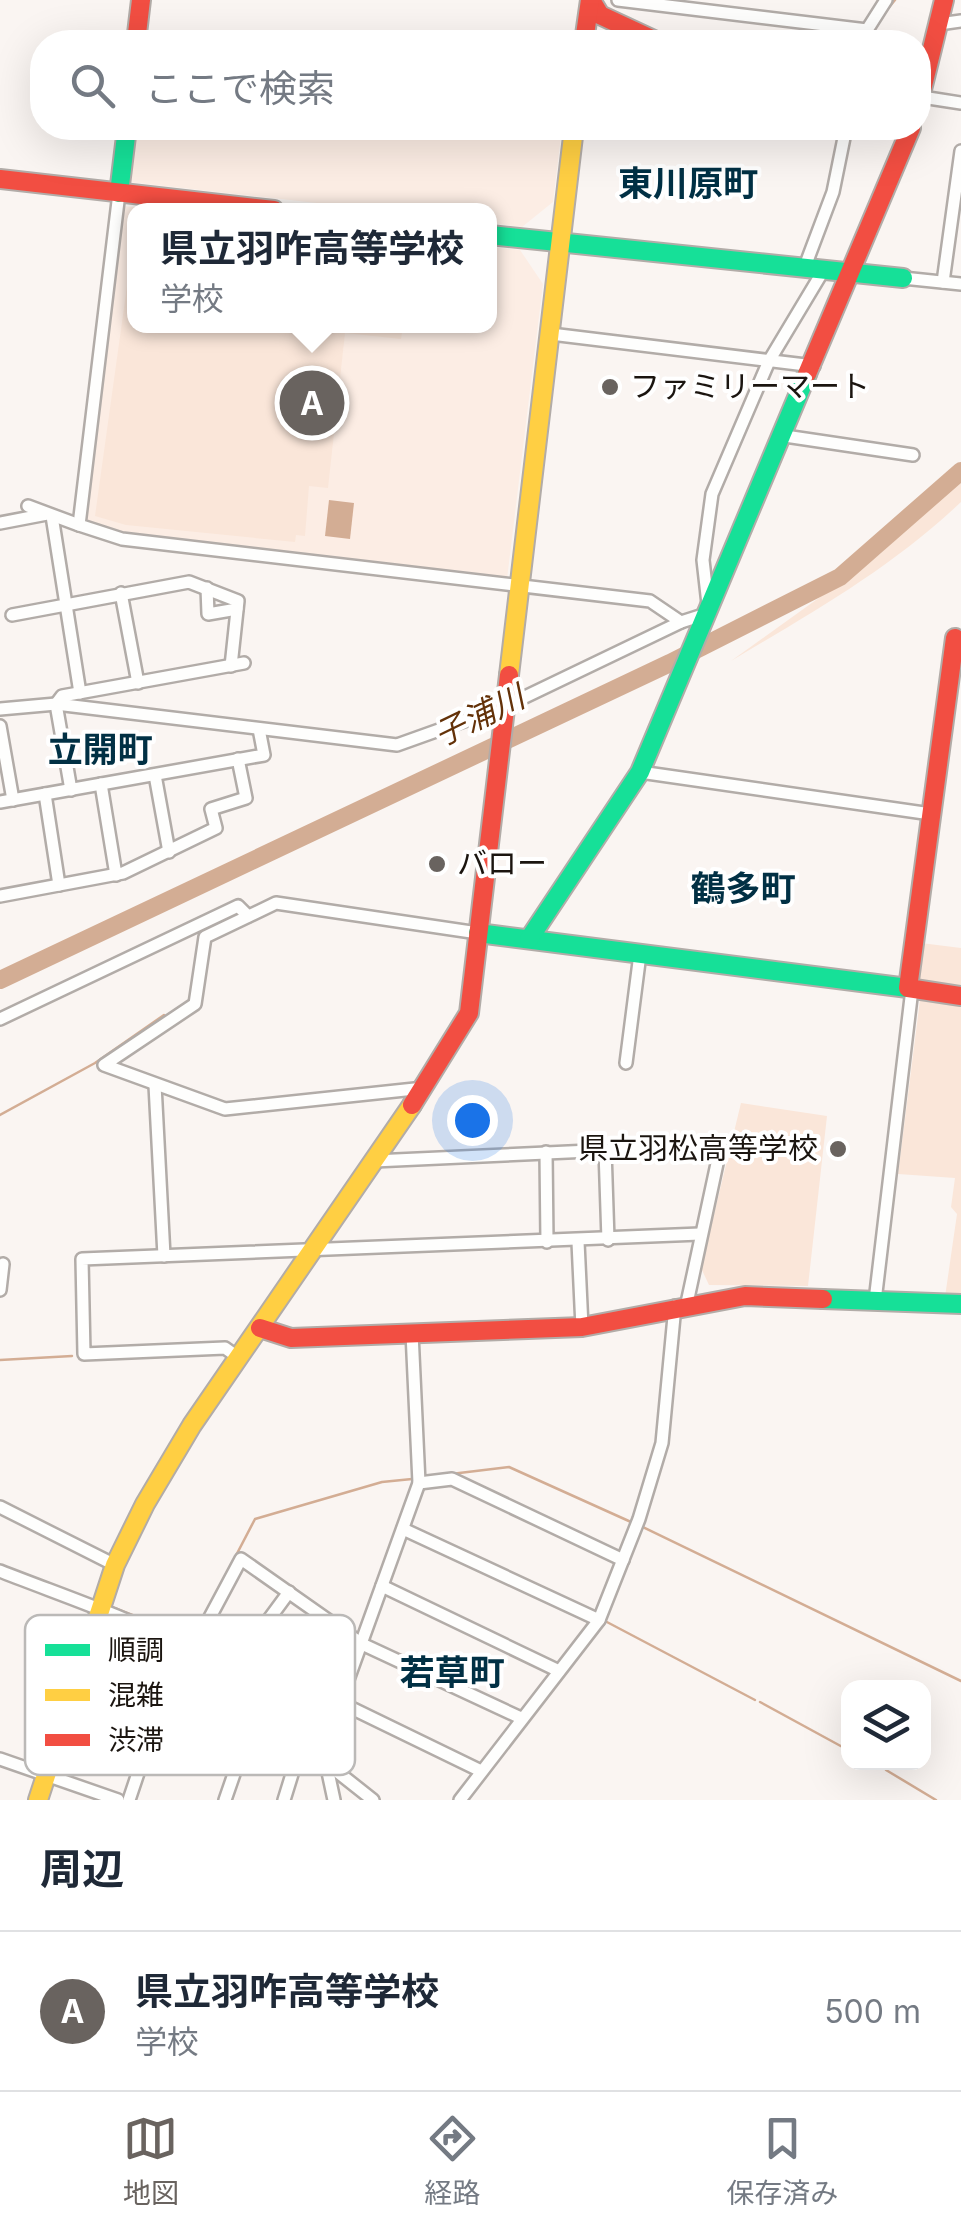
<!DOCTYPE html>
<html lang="ja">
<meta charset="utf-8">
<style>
body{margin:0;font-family:Inter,"Noto Sans JP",sans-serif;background:#f6f6f7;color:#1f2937}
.controls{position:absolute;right:30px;bottom:30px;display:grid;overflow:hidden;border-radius:20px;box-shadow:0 10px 40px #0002}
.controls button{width:90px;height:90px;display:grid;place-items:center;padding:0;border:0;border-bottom:2px solid #e0e1e3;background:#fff;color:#1f2937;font:50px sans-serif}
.you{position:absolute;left:472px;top:1120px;width:35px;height:35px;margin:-25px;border:8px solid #fff;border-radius:50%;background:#1a73e8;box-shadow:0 0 0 15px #1a73e833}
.badge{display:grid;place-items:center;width:65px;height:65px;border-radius:50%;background:#69635f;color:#fff;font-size:32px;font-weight:700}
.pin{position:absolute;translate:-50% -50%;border:5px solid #fff;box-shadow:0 2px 10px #0006}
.popup{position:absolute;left:127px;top:203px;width:370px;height:130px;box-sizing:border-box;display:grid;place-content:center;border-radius:20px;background:#fff;filter:drop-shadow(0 2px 8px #0005);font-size:32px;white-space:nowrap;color:#747a83}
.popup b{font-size:38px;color:#1f2937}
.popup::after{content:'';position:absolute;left:50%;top:100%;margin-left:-20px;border:20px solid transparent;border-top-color:#fff}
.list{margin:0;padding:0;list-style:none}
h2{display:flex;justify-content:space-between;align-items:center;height:130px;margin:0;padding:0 40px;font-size:42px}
h2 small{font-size:32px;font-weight:400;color:#747a83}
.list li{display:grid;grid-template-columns:65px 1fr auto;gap:30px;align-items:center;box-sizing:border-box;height:160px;padding:0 40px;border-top:2px solid #e0e1e3}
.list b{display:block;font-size:38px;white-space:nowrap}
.list p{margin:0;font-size:32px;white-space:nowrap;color:#747a83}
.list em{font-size:32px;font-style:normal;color:#747a83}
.icon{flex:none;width:55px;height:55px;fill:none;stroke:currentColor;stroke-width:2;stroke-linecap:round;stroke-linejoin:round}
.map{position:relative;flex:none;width:961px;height:1800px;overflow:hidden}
.search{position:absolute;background:#fff;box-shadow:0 10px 40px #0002;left:30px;right:30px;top:30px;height:110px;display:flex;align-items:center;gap:25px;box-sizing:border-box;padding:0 35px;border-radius:40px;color:#747a83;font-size:38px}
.sheet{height:290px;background:#fff}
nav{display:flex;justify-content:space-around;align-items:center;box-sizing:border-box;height:140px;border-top:2px solid #e0e1e3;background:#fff;font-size:28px;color:#747a83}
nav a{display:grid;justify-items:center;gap:5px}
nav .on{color:#69635f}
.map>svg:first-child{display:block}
</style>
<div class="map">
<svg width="961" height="1800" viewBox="0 0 961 1800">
<rect width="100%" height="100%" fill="#faf5f2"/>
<!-- built -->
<g fill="#fcede4">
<path d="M135,128H562L553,202L522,227L490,223V210H379L129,182Z"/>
<path d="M123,206L160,210H134V326H490V247L520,250L543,284L507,579L121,534L83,522Z"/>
</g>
<!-- green -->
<g fill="#fae6d9">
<path d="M134,236V326H403L401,339L345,333L328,488L309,486L305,536L296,535L295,542L126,525L95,516Z"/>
<path d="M961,478V502C890,569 813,612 731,661L880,554Z"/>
<path d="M921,943L961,948V988L916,981Z"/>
<path d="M920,1000L961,1003V1298L945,1297L957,1214L951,1207L955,1178L898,1174Z"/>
<path d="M741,1103L827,1116L808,1286L709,1285L701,1268Z"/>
</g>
<!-- water -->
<path fill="#d3ad94" d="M329,500L354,503L350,539L325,536Z"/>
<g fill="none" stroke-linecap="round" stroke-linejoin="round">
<!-- stream -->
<g stroke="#d3ad94" stroke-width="2.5">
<path d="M886,11L895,0"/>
<path d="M0,1115L95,1063L164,1015"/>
<path d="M0,1360L72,1356"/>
<path d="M451,1474L509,1467L631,1522"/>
<path d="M643,1527L961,1681"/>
<path d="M48,1583L94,1601"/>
<path d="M112,1607C141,1618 176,1636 205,1615L255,1519L382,1482L412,1479"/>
<path d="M605,1621L755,1700"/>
<path d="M760,1702L848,1750"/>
<path d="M872,1762L882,1768"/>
<path d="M886,1770L936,1800"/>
</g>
<!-- river -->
<path stroke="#d3ad94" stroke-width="18" d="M0,980L670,663L840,577L961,471"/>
<!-- street casing -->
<g stroke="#b2aca8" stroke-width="16">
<g id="street">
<path d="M618,0L867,30"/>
<path d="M939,24L961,21"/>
<path d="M864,42L867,30L886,0"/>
<path d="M922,97L961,103"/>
<path d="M119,193L79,525L122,539L650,601L681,622"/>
<path d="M804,269L833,192L846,128"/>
<path d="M903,278L961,284"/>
<path d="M943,282L961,151"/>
<path d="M551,334L814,366"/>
<path d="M785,436L913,455"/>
<path d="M28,506L79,525"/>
<path d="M52,516L80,693"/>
<path d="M0,523L47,514"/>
<path d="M207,588L208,614L237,609"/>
<path d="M121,593L138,683"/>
<path d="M12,615L189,582L238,601L231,666"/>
<path d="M0,709L56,704L397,745L506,706L681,622L709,613L703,560L712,494L769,361L823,271"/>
<path d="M0,726L13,800"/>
<path d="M640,772L931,814"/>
<path d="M155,775L169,852"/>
<path d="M101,784L116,875"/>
<path d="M71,790L56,704L62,696L244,663"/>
<path d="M45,794L59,885"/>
<path d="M0,802L264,755L259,729"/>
<path d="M0,896L123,873L216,828L211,809L246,798L238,759"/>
<path d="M0,1019L238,906L248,916"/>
<path d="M626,1063L640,954"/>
<path d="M155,1085L164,1256"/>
<path d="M424,1088L225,1109L104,1065L195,1004L205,937L276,903L478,933"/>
<path d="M605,1150L608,1240"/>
<path d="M546,1152L547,1242"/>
<path d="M374,1161L721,1145L687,1303"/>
<path d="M578,1242L582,1327"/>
<path d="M0,1290L3,1264"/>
<path d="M875,1301L912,989"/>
<path d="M239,1358L225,1348L84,1354L82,1259L700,1234"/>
<path d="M419,1483L452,1479L623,1560"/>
<path d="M0,1507L115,1565"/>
<path d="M403,1529L599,1620"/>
<path d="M0,1571C109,1614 247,1655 323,1749"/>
<path d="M382,1586L559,1671"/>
<path d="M193,1649L241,1559L362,1644L521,1718"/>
<path d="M230,1672L289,1592"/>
<path d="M341,1703L481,1771"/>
<path d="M273,1704L331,1624"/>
<path d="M156,1721L241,1749"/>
<path d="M0,1759L118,1800"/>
<path d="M330,1766L373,1800"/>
<path d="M129,1800L182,1642"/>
<path d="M225,1800L261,1696"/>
<path d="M284,1800L306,1729"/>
<path d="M334,1800L323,1749L419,1483L412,1333"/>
<path d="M460,1800L599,1620L639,1519L662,1443L675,1306"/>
</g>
</g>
<!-- fast casing -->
<g stroke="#b2aca8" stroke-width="22">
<g id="fast">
<path d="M119,193L127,128"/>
<path d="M490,235L903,278"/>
<path d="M478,933L908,988"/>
<path d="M529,939L640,772L807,374"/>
<path d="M823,1299L961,1304"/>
</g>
</g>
<!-- slow casing -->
<g stroke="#b2aca8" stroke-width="22">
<g id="slow">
<path d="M509,675L574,128"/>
<path d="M38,1800L115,1565L145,1504L192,1425L412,1105"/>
</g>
</g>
<!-- jam casing -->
<g stroke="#b2aca8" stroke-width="22">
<g id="jam">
<path d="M591,0L600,15L658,42"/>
<path d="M136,42L141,0"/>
<path d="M584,42L590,0"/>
<path d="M918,106L944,0"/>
<path d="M0,179L274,210"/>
<path d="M807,374L911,128"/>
<path d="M955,638L908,988L961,996"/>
<path d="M412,1105L469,1013L509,675"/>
<path d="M260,1328L291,1338L582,1327L745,1296L823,1299"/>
</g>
</g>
<!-- street -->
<use href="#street" stroke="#fefefd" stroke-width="11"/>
<!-- fast -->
<use href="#fast" stroke="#16e098" stroke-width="18"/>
<!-- slow -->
<use href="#slow" stroke="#ffcf43" stroke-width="18"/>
<!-- jam -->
<use href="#jam" stroke="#f24e42" stroke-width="18"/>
</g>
<!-- markers -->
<g fill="#69635f" stroke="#fff" stroke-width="4">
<circle cx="610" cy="387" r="10"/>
<circle cx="437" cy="864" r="10"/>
<circle cx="838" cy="1149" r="10"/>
</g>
<g text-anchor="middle" stroke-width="8" stroke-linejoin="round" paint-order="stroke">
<!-- poi labels -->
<g font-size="30" fill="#1b1510" stroke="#fff" text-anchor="start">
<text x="630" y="397">ファミリーマート</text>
<text x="457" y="874">バロー</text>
<text x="818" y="1159" text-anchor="end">県立羽松高等学校</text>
</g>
<!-- water labels -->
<g font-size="32" font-style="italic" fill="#643209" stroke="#fff">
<text transform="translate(479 716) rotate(-26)" y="11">子浦川</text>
</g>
<!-- quarter labels -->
<g font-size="35" font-weight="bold" fill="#013044" stroke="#fff">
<text x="688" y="196">東川原町</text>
<text x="100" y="762">立開町</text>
<text x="743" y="901">鶴多町</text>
<text x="452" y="1685">若草町</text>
</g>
</g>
<!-- legend -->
<rect x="25" y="1615" width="330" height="160" rx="15" fill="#fff" stroke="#bbb9b7" stroke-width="2.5"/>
<rect x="45" y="1644" width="45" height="12" fill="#16e098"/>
<rect x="45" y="1689" width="45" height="12" fill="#ffcf43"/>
<rect x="45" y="1734" width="45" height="12" fill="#f24e42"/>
<g font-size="28" fill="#1b1510">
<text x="108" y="1660">順調</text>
<text x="108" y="1705">混雑</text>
<text x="108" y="1750">渋滞</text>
</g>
</svg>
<div class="controls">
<button><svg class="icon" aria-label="layers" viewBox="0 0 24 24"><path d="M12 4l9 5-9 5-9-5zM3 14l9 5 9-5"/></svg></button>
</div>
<div class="you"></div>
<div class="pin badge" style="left:312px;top:403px">A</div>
<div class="popup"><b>県立羽咋高等学校</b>学校</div>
<div class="search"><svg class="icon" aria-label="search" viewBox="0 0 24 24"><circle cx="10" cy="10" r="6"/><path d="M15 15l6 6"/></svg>ここで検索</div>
</div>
<section class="sheet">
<h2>周辺<small></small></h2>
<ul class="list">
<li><span class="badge">A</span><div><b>県立羽咋高等学校</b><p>学校</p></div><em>500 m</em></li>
</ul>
</section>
<nav>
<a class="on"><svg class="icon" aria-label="map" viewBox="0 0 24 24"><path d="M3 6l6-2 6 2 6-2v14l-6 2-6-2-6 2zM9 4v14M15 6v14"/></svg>地図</a>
<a><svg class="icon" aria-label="directions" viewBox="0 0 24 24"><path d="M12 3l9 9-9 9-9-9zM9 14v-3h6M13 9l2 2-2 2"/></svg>経路</a>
<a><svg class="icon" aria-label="saved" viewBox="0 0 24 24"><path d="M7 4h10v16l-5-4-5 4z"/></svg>保存済み</a>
</nav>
